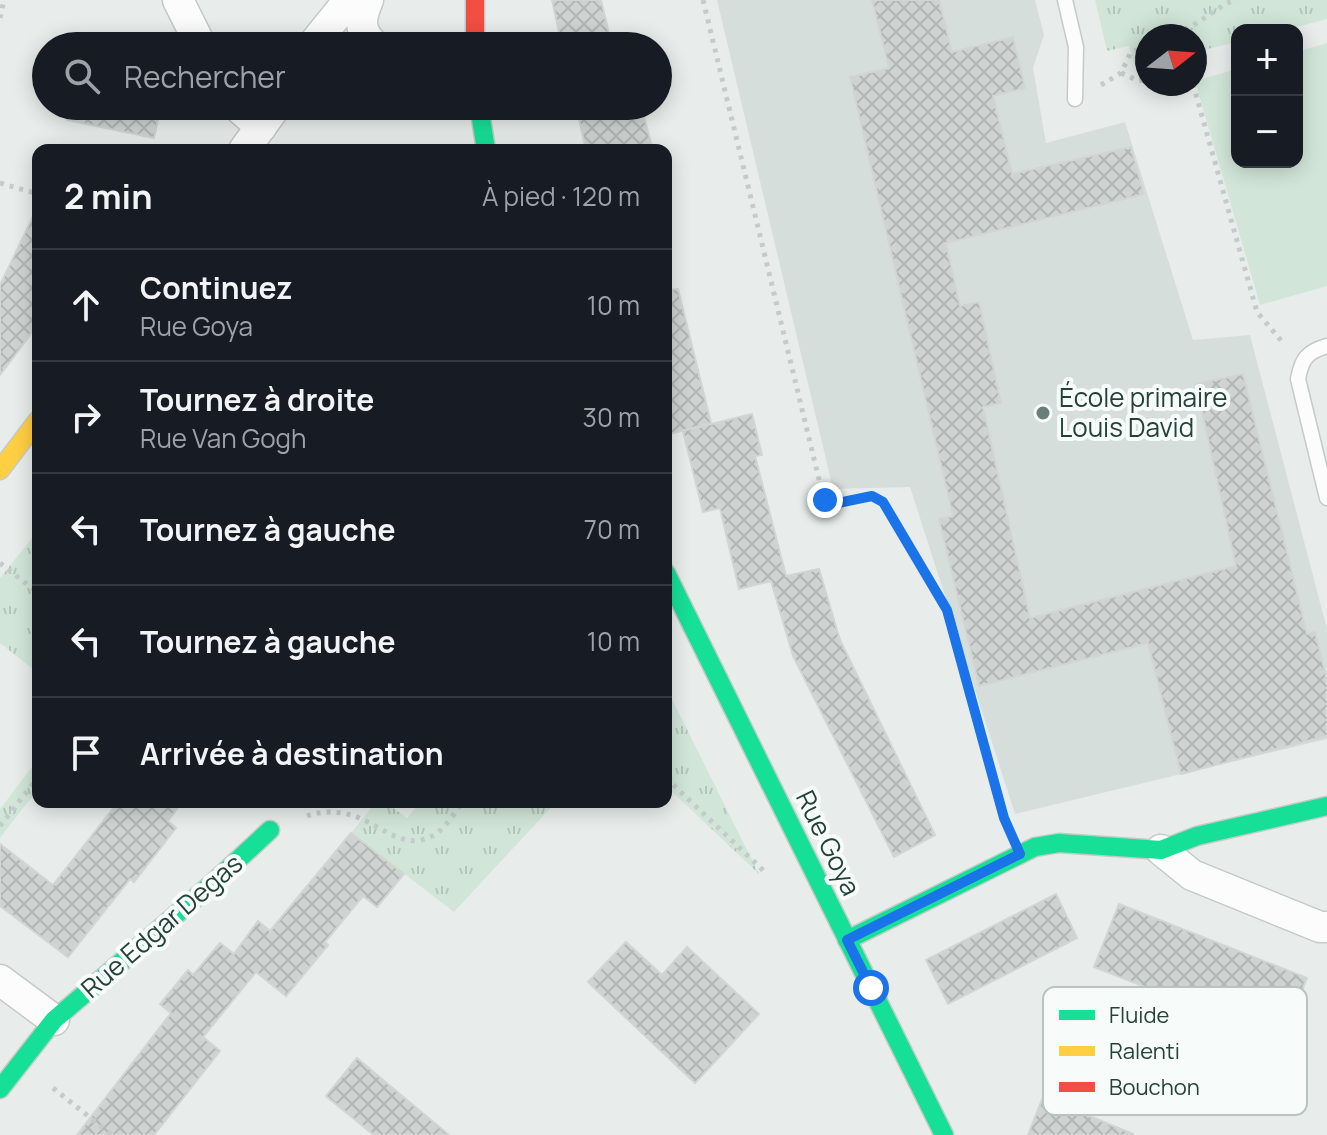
<!DOCTYPE html>
<html lang="fr">
<meta charset="utf-8">
<style>
body{margin:0;font-family:Manrope,sans-serif;background:#242831;color:#f1f3f6}
.controls{position:absolute;right:24px;top:24px;display:grid;overflow:hidden;border-radius:16px;box-shadow:0 4px 20px #0003}
.controls button{width:72px;height:72px;display:grid;place-items:center;padding:0;border:0;border-bottom:2px solid #363941;background:#171b24;color:#f1f3f6;font:40px sans-serif}
.compass{position:absolute;left:1135px;top:24px;width:72px;height:72px;border-radius:50%;background:#171b24;box-shadow:0 4px 20px #0003;rotate:73deg}
.stop{position:absolute;width:24px;height:24px;margin:-18px;border:6px solid #1a73e8;border-radius:50%;background:#fff}
.stop.end{background:#1a73e8;border-color:#fff;box-shadow:0 2px 8px #0008}
.list{margin:0;padding:0;list-style:none}
h2{display:flex;justify-content:space-between;align-items:center;height:104px;margin:0;padding:0 32px;font-size:34px}
h2 small{font-size:26px;font-weight:400;color:#9ea1a6}
.list li{display:grid;grid-template-columns:52px 1fr auto;gap:24px;align-items:center;box-sizing:border-box;height:112px;padding:0 32px;border-top:2px solid #363941}
.list b{display:block;font-size:30px;white-space:nowrap}
.list p{margin:0;font-size:26px;white-space:nowrap;color:#9ea1a6}
.list em{font-size:26px;font-style:normal;color:#9ea1a6}
.icon{flex:none;width:44px;height:44px;fill:none;stroke:currentColor;stroke-width:2;stroke-linecap:round;stroke-linejoin:round}
.map{position:relative;flex:none;width:1327px;height:1135px;overflow:hidden}
.search{position:absolute;background:#171b24;box-shadow:0 4px 20px #0003;left:32px;top:32px;width:640px;height:88px;display:flex;align-items:center;gap:20px;box-sizing:border-box;padding:0 28px;border-radius:44px;color:#9ea1a6;font-size:30px}
.panel{position:absolute;background:#171b24;box-shadow:0 4px 20px #0003;left:32px;top:144px;width:640px;height:664px;border-radius:16px}
.map>svg:first-child{display:block}
</style>
<div class="map">
<svg width="1327" height="1135" viewBox="0 0 1327 1135">
<defs>
<pattern id="park-tufts" width="24" height="20" patternUnits="userSpaceOnUse" patternTransform="scale(2)"><rect width="24" height="20" fill="#d1e6d8"/><path d="M3 7l-1-3M5 7V3M7 7l1-3M15 17l-1-3M17 17v-4M19 17l1-3" fill="none" stroke="#b3c6ba"/></pattern>
<pattern id="building-cross-hatch" width="8" height="8" patternUnits="userSpaceOnUse" patternTransform="scale(2)"><rect width="8" height="8" fill="#cfd4d2"/><path d="M0 0l8 8M0 8l8-8" fill="none" stroke="#b2b7b5"/></pattern>
</defs>
<rect width="100%" height="100%" fill="#e8edeb"/>
<!-- built -->
<path fill="#d6dedb" d="M717,0H1035L1044,35L1033,68L1046,143L1125,122L1193,340L1250,335L1327,629V739L1015,814L910,487L833,489Z"/>
<!-- grass -->
<path fill="#d1e6d8" d="M1327,43V286L1260,305L1195,81L1237,69V162H1297V52Z"/>
<!-- park -->
<g fill="url(#park-tufts)">
<path d="M1095,0H1327V19L1285,30H1237V42L1195,52V36H1147V64L1135,67L1129,46L1107,51Z"/>
<path d="M32,538L38,543V673L0,643V578Z"/>
<path d="M666,687L759,874L666,786Z"/>
<path d="M38,759V789L0,838V809Z"/>
<path d="M376,802H385L407,818L420,802H556L454,912L351,833Z"/>
</g>
<!-- building -->
<g fill="url(#building-cross-hatch)" stroke="#d1d6d4" stroke-width="2">
<path d="M552,0H601L612,46H562Z"/>
<path d="M872,0H939L952,52L1013,37L1025,88L993,96L1012,174L1131,147L1144,194L946,243L960,306L979,302L1001,403L983,407L1030,618L1236,566L1196,384L1243,374L1307,634L1315,632L1327,680V736L1181,774L1148,643L979,686L939,519L953,516L850,77L889,68Z"/>
<path d="M69,106H161L154,138L67,120Z"/>
<path d="M576,106H641L653,150H586Z"/>
<path d="M38,206V320L28,338L0,375V285Z"/>
<path d="M678,289L711,423L666,435V290Z"/>
<path d="M752,414L762,455L755,456L786,576L819,569L840,640L935,835L894,857L793,656L771,581L739,589L720,508L703,512L683,431Z"/>
<path d="M118,802H182L168,821L176,828L134,882L130,879L68,957L0,906V844L53,885Z"/>
<path d="M351,833L404,874L377,907L363,896L325,942L328,945L286,996L256,972L203,1037L220,1051L154,1135H77L171,1013L160,1004L188,970L193,975L220,943L234,954L258,921L270,931Z"/>
<path d="M1056,894L1077,938L948,1004L926,960Z"/>
<path d="M1119,904L1307,978L1283,1037L1241,1020L1239,1024L1218,1017L1158,992L1094,967Z"/>
<path d="M626,942L662,975L687,947L759,1014L695,1083L588,982Z"/>
<path d="M357,1058L389,1085L449,1135H374L326,1096Z"/>
<path d="M1043,1097L1133,1134V1135H1028Z"/>
</g>
<g fill="none" stroke-linecap="round" stroke-linejoin="round">
<!-- lane casing -->
<g stroke="#c5cac8" stroke-width="17">
<g id="lane">
<path d="M1065,0L1076,47L1075,99"/>
<path d="M1327,346C1307,352 1302,358 1298,379L1327,498"/>
</g>
</g>
<!-- street casing -->
<g stroke="#c5cac8" stroke-width="33">
<g id="street">
<path d="M178,0L201,46"/>
<path d="M368,0C360,19 358,31 375,46"/>
<path d="M312,46L349,0"/>
<path d="M237,106L261,127"/>
<path d="M244,150L276,106"/>
<path d="M1161,850L1192,875L1320,927H1327"/>
<path d="M0,980L54,1020"/>
</g>
</g>
<!-- fast casing -->
<g stroke="#c3cbc8" stroke-width="21">
<g id="fast">
<path d="M479,106L486,150"/>
<path d="M666,573L944,1135"/>
<path d="M847,940L1035,847L1059,843L1161,850L1197,836L1327,806"/>
<path d="M0,1089L54,1020L214,882L270,830"/>
</g>
</g>
<!-- slow casing -->
<g stroke="#c3cbc8" stroke-width="21">
<path id="slow" d="M0,470L38,420"/>
</g>
<!-- jam casing -->
<g stroke="#c3cbc8" stroke-width="21">
<path id="jam" d="M475,0V46"/>
</g>
<!-- path -->
<g stroke="#c3ccca" stroke-width="5" stroke-dasharray="4 6" stroke-linecap="butt">
<path d="M703,0L823,496L828,504H833L872,496L883,502L947,610L1003,817"/>
<path d="M0,18L4,0"/>
<path d="M1177,36L1227,3L1237,0"/>
<path d="M1121,73L1139,81L1147,79"/>
<path d="M1193,84L1257,312L1284,344"/>
<path d="M1101,85L1121,73L1131,52L1147,47"/>
<path d="M0,183L38,194"/>
<path d="M0,563L38,593"/>
<path d="M666,778L767,874"/>
<path d="M307,816C320,811 337,811 351,815C379,823 404,853 434,835C445,829 455,812 463,802"/>
<path d="M0,826L38,777"/>
<path d="M53,1088L112,1135"/>
</g>
<!-- lane -->
<use href="#lane" stroke="#fcfcfc" stroke-width="14"/>
<!-- street -->
<use href="#street" stroke="#fcfcfc" stroke-width="30"/>
<!-- fast -->
<use href="#fast" stroke="#16e098" stroke-width="18"/>
<!-- slow -->
<use href="#slow" stroke="#ffcf43" stroke-width="18"/>
<!-- jam -->
<use href="#jam" stroke="#f24e42" stroke-width="18"/>
</g>
<g fill="none" stroke-linecap="round" stroke-linejoin="round">
<!-- route -->
<path stroke="#1a73e8" stroke-width="10" d="M825,500L828,504H833L872,496L883,502L947,610L1004,818L1020,854L847,940L871,988"/>
</g>
<!-- markers -->
<circle fill="#697e78" stroke="#f7fbf9" stroke-width="3" cx="1043" cy="413" r="8"/>
<g text-anchor="middle" stroke-width="8" stroke-linejoin="round" paint-order="stroke">
<!-- poi labels -->
<g font-size="26" fill="#24423a" stroke="#f7fbf9" text-anchor="start">
<text x="1059" y="407">École primaire<tspan x="1059" dy="30">Louis David</tspan></text>
</g>
<!-- street labels -->
<g font-size="26" fill="#24423a" stroke="#f7fbf9">
<text transform="translate(828 843) rotate(64)" y="9">Rue Goya</text>
<text transform="translate(162 926) rotate(-41)" y="9">Rue Edgar Degas</text>
</g>
</g>
<!-- legend -->
<rect x="1043" y="987" width="264" height="128" rx="12" fill="#f7fbf9" stroke="#b8c4c0" stroke-width="2"/>
<rect x="1059" y="1010" width="36" height="10" fill="#16e098"/>
<rect x="1059" y="1046" width="36" height="10" fill="#ffcf43"/>
<rect x="1059" y="1082" width="36" height="10" fill="#f24e42"/>
<g font-size="22" fill="#24423a">
<text x="1109" y="1023">Fluide</text>
<text x="1109" y="1059">Ralenti</text>
<text x="1109" y="1095">Bouchon</text>
</g>
</svg>
<div class="controls">
<button>+</button>
<button>−</button>
</div>
<svg class="compass" viewBox="-18 -18 36 36"><path d="M0-13l5 13h-10z" fill="#e53935"/><path d="M0 13l5-13h-10z" fill="#9ea1a6"/></svg>
<div class="stop" style="left:871px;top:988px"></div>
<div class="stop end" style="left:825px;top:500px"></div>
<div class="search"><svg class="icon" aria-label="search" viewBox="0 0 24 24"><circle cx="10" cy="10" r="6"/><path d="M15 15l6 6"/></svg>Rechercher</div>
<section class="panel">
<h2>2 min<small>À pied · 120 m</small></h2>
<ul class="list">
<li><svg class="icon" aria-label="ahead" viewBox="0 0 24 24"><path d="M12 20V5M6 11l6-6 6 6"/></svg><div><b>Continuez</b><p>Rue Goya</p></div><em>10 m</em></li>
<li><svg class="icon" aria-label="right" viewBox="0 0 24 24"><path d="M7 20v-9h11M14 6l5 5-5 5"/></svg><div><b>Tournez à droite</b><p>Rue Van Gogh</p></div><em>30 m</em></li>
<li><svg class="icon" aria-label="left" viewBox="0 0 24 24"><path d="M17 20v-9H6M10 6l-5 5 5 5"/></svg><div><b>Tournez à gauche</b></div><em>70 m</em></li>
<li><svg class="icon" aria-label="left" viewBox="0 0 24 24"><path d="M17 20v-9H6M10 6l-5 5 5 5"/></svg><div><b>Tournez à gauche</b></div><em>10 m</em></li>
<li><svg class="icon" aria-label="arrive" viewBox="0 0 24 24"><path d="M6 21V4h12l-3 4 3 4H6"/></svg><div><b>Arrivée à destination</b></div></li>
</ul>
</section>
</div>
